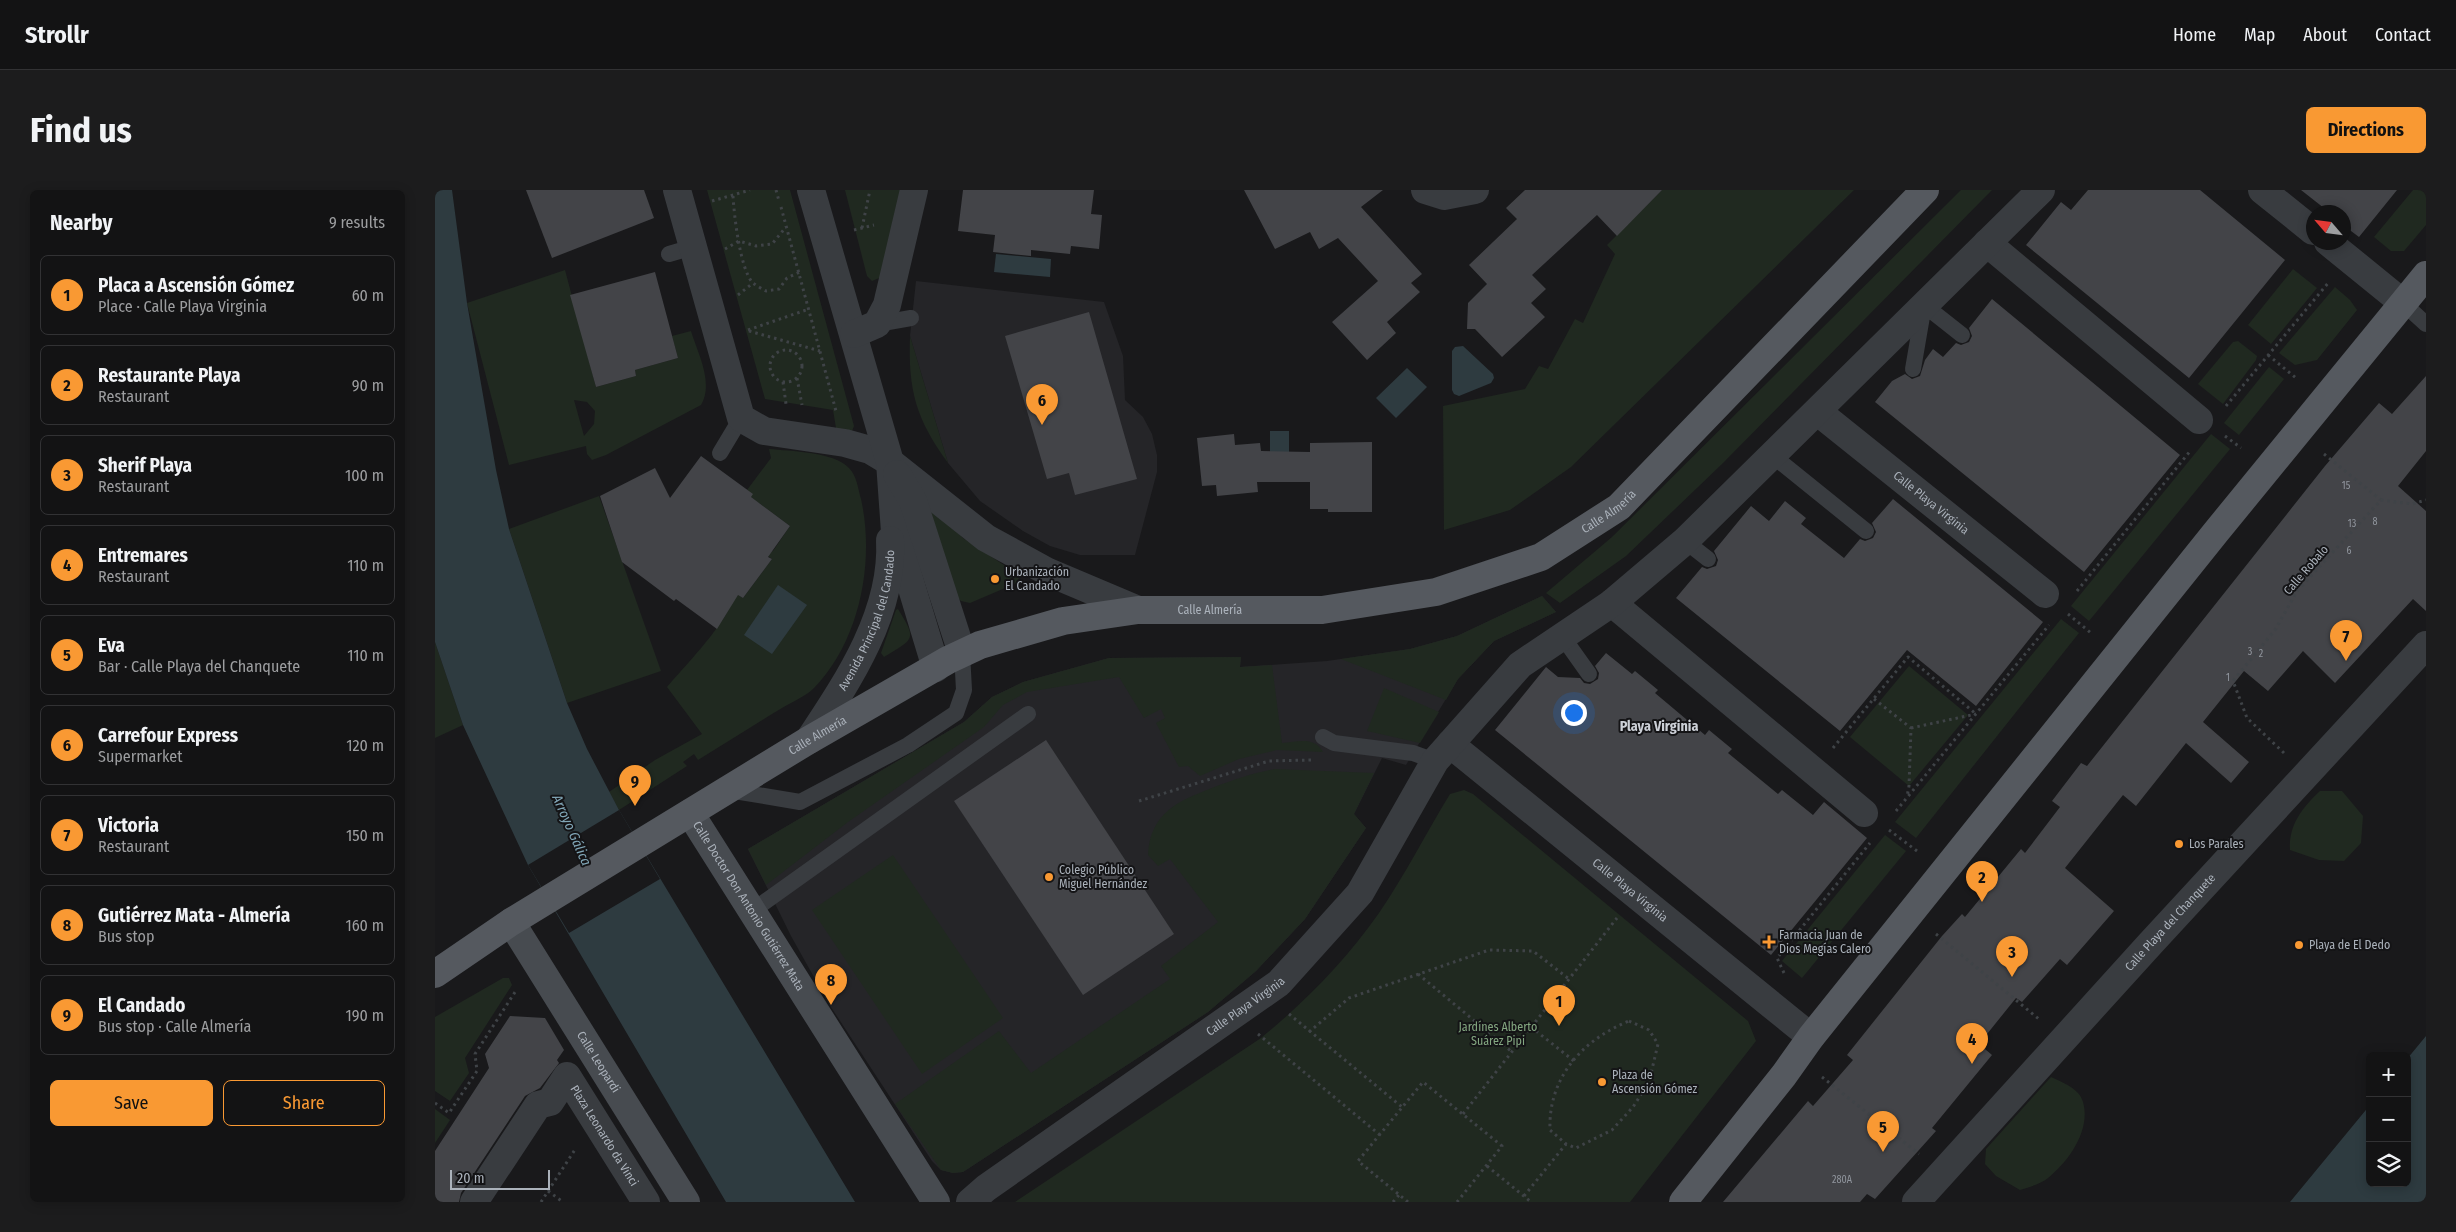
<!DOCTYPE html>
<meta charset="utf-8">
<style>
body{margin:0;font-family:"Fira Sans Condensed",sans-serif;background:#1c1c1d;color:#f1f3f6}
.controls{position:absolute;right:15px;bottom:15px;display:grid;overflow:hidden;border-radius:8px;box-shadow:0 2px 12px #0003}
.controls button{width:45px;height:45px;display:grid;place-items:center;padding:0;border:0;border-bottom:1px solid #323234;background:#131314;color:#f1f3f6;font:25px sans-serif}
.compass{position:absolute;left:1871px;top:15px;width:45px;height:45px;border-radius:50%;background:#131314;box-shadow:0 2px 12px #0003;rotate:298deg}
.scale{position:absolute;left:15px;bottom:12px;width:100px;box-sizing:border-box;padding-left:5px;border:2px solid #abb2bb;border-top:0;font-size:14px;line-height:18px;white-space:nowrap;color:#abb2bb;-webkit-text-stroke:4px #141416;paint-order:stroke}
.you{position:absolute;left:1138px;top:522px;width:18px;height:18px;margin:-12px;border:4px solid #fff;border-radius:50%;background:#1a73e8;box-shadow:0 0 0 8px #1a73e833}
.badge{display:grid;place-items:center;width:32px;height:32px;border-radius:50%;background:#f99933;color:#111;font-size:16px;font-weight:700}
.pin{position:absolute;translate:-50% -41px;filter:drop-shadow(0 1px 2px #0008)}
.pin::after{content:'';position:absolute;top:26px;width:18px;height:15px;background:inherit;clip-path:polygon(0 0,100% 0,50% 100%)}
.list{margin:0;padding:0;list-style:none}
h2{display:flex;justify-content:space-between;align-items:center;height:65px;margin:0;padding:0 20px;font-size:21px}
h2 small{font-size:16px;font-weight:400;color:#9d9ea0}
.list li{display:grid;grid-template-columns:32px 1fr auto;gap:15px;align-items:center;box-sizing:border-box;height:80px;margin:0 10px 10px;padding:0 10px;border:1px solid #323234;border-radius:8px}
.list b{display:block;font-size:19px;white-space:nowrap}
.list p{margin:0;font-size:16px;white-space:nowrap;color:#9d9ea0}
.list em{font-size:16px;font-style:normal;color:#9d9ea0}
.actions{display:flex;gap:10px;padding:15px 20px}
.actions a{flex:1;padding:11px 0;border:1px solid #f99933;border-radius:8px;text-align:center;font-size:18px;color:#f99933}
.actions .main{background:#f99933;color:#111}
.icon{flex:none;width:28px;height:28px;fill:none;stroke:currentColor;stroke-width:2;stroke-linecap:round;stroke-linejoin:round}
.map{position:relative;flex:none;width:1991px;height:1012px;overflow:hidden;border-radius:8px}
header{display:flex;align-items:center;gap:30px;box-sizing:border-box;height:70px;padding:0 25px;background:#131314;border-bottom:1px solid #323234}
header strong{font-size:24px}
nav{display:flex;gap:28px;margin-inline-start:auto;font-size:18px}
.intro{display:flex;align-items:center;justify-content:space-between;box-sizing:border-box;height:120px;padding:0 30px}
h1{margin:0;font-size:35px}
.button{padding:12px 22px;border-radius:8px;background:#f99933;color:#111;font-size:18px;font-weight:700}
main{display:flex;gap:30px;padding:0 30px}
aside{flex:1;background:#131314;border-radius:8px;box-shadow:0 2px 12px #0003}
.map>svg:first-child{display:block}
</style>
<header>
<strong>Strollr</strong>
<nav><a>Home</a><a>Map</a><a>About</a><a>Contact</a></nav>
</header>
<div class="intro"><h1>Find us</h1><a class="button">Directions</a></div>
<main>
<aside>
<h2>Nearby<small>9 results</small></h2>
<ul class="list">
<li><span class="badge">1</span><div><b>Placa a Ascensión Gómez</b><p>Place · Calle Playa Virginia</p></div><em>60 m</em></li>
<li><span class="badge">2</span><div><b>Restaurante Playa</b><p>Restaurant</p></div><em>90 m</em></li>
<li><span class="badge">3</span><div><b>Sherif Playa</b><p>Restaurant</p></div><em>100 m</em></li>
<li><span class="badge">4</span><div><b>Entremares</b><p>Restaurant</p></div><em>110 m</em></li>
<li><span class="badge">5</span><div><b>Eva</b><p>Bar · Calle Playa del Chanquete</p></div><em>110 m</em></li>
<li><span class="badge">6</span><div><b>Carrefour Express</b><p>Supermarket</p></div><em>120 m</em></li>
<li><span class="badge">7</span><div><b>Victoria</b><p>Restaurant</p></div><em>150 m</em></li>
<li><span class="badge">8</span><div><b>Gutiérrez Mata - Almería</b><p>Bus stop</p></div><em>160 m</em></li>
<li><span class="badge">9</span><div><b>El Candado</b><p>Bus stop · Calle Almería</p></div><em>190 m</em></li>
</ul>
<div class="actions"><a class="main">Save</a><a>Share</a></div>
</aside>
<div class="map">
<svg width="1991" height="1012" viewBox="0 0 1991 1012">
<rect width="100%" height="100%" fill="#19191b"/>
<!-- built -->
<g fill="#252528">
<path d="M481,91L669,112L688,166L690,210L708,227L717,244L722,265V282L700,365H645L615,356L588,341L545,311L513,273L475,146Z"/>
<path d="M1107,406L1121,422L1059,451L1023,489L971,575L947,568L919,624L931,638L870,729L821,781L773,822L528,982L518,983L506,980L497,971L394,814L356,746L313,659L529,532L557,507L588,492L674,468L806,467L805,477L892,471L975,459L1022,446Z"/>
</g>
<!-- green -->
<g fill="#202920" fill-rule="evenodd">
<path d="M272,0H355L419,236L417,241L402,244L398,220L330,209Z"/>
<path d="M410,0H467L449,86L437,91L432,86Z"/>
<path d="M1227,0H1419L1136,277L1075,320L1009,340L1008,216L1090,199L1104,176L1113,179L1140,129L1148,133L1180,64L1172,55Z"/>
<path d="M1526,0H1557L1287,274L1191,366L1125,413L1111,403L1177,347Z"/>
<path d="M1978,0H1991V35L1969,61H1956L1939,47Z"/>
<path d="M1858,79L1882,98L1836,154L1813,135Z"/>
<path d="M130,80L161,197L201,186L200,180L243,168L237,146L256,141C263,164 279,193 266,215L171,265L157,270L152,264L151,256L74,275L32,113ZM139,210L152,212L160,221L159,234L149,246Z"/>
<path d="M1900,97L1915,110L1922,120L1882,170L1860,175L1844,163Z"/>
<path d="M475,146L513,273C481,229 473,201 475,146Z"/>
<path d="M1803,151L1822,166L1821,170L1788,214L1763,194L1798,152Z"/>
<path d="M1834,177L1849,189L1804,245L1789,233Z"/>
<path d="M1776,244L1795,259L1654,431L1636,416Z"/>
<path d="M334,259C355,261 400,262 414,278C422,286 423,299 426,309C440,371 425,451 379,498C371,506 357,512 347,518C319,535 291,553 263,570L259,564L248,572L252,576L184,620L174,602L220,570L267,544L232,497C248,478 300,425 299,402L308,408L337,369L329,363L338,361L355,336L324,313L321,316L312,300L336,268Z"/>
<path d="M164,306L226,481L132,513L74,339Z"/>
<path d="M497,317L528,348L581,383L584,388L582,393L535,413L526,411L519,404L496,322Z"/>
<path d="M1107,406L1121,422L1059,451L1023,489L1011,510L906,469L975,459L1022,446Z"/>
<path d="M463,419C482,450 480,448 449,467L446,463L461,420Z"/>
<path d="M1626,429L1644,443L1481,648L1460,632Z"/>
<path d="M0,452L28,535L0,548Z"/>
<path d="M806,467L805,477L837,475L847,553C863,552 879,546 888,562L842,560L804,569L765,586L753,576L744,577L721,533L730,528L726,519L709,528L684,487L592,502L568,515L549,537L413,632L331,695L313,659L529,532L557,507L588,492L674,468Z"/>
<path d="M1474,476L1533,525L1474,596L1415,547Z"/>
<path d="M949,498L1004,522L985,553L932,541Z"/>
<path d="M840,579L939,583L919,624L931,638L870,729L821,781L773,822L528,982L518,983L506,980L460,914L564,841L596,883L735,789L726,776L783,732L735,669L723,676L713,665C715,623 743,611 777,598C798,590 818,583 840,579Z"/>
<path d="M1029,600L1038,604L1313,831L1321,851L1195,1012H580L826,848C870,812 911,770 944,723C970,685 991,643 1015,604Z"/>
<path d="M1885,601H1907L1928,626L1926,653L1909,671L1884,670L1855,660C1853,635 1868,617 1885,601Z"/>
<path d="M1450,645L1471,661L1367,788L1347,771Z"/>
<path d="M458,665L568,828L487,884L377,720Z"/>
<path d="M68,788H74L77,795L30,868L34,883L15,911L0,901V827Z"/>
<path d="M1616,887C1627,892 1645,899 1648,912C1656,940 1634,971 1613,988C1606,994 1594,997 1585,1000L1561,986L1550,974L1551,959Z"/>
<path d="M0,919L15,930L0,953Z"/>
</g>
<!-- water -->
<g fill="#2e3b40">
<path d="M0,0H17L32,113L61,280L74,339L132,513L152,559L184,620L420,1012H291L93,675L28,535L0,452Z"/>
<path d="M561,64L616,69L615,87L559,82Z"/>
<path d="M1028,156L1058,184L1059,188L1056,193L1024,206L1019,204L1017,200V161L1020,157Z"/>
<path d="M972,178L992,197L961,228L941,208Z"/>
<rect x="835" y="241" width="19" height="34"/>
<path d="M343,395L372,415L337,464L309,445Z"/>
<path d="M1991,846V1012H1855L1935,915V993H1972V869Z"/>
</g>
<!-- pier -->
<path fill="#19191b" d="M184,620L225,689L134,743L93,675Z"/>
<!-- building -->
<g fill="#434448">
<path d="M91,0H209L219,28L117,68Z"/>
<path d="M528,0H659L656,24L667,25L664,59L636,56L635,64L596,60V66L558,62L560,45L523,41Z"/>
<path d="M809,0H948L926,17L987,84L976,93L985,102L952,132L961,143L932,170L897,132L943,91L903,48L884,59L875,42L840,59Z"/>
<path d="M1090,0H1227L1182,46L1162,25L1097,85L1111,99L1096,113L1110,127L1067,167L1040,139H1032L1033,113L1052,94L1034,75L1082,29L1071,18Z"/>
<path d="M1653,0H1765L1850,70L1754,188L1591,55L1626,12L1636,20Z"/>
<path d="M1866,0H1962L1924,47L1908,35V22H1894Z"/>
<path d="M220,82L243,168L200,180L201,186L161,197L135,105Z"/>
<path d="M1557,109L1745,265L1649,382L1440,212L1457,191L1470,184L1477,189L1485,186L1490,170L1498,159L1508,167L1521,153L1526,155L1534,152L1537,146L1534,138Z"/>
<path d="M654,122L702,289L640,305L634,283L612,289L570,146Z"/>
<path d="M1991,186V261L1963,296L1991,321V421L1978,409L1900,493L1868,461L1833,501L1809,481L1768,532L1814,572L1796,593L1751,553L1701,616L1688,605L1630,678L1679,721L1632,775L1625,769L1587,812L1581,808L1544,854L1557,865L1497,938L1501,941L1440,1009L1432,1004L1425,1012H1288L1373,911L1378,916L1418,870L1412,865L1507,746L1527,724L1530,727L1586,659L1590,663L1625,617L1617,611L1646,573L1652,576L1890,276L1944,213L1957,224Z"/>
<path d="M799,244L800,255L825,253L826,261L875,262V253L937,252V322H893V319H875V292H822L823,302L782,306L781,295L767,296L762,248Z"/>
<path d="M266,266L318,304L316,307L355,336L333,367L337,369L308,408L303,405L282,439L241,409L239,411L187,372L165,306L220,278L235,308Z"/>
<path d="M1458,309L1608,432L1541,516L1472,460L1405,541L1241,408L1267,377L1272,379L1281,376L1283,370L1279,361L1316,316L1334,331L1350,311L1371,328L1366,334L1409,368L1425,349L1430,351L1438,348L1441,342L1437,333Z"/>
<path d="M1171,463L1197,484L1200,481L1223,500L1220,503L1270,545L1274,540L1297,559L1293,563L1343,604L1347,600L1378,625L1389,612L1432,648L1336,765L1060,540L1111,477L1123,487L1145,488L1149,493L1155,494L1163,489L1164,483L1160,476Z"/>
<path d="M611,550L739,744L648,805L519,611Z"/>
<path d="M75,826L110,828L129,860L122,870L124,873L105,898L90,906L26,1003L24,1012H0V961L54,878L50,864Z"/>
</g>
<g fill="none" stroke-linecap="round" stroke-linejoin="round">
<!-- path -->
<g stroke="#3f4347" stroke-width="3" stroke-dasharray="2.5 4" stroke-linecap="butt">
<path d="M341,0L344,11"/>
<path d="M298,6C299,24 305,80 318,93C322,96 327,99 331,101L344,99L352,88L365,82"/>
<path d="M277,11L315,0"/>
<path d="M346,17L401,221"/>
<path d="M427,38L435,0"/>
<path d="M419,40L439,35"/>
<path d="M290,59L304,51L321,56L337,54L351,37"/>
<path d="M303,105L318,93"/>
<path d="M313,140L374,119"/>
<path d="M314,141L385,161"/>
<circle cx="351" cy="176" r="16"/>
<path d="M1833,165L1861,188"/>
<path d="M362,188L367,215"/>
<path d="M348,192L351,214"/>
<path d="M1791,216L1894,92"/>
<path d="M1790,246L1806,258"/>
<path d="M1889,264L1946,310"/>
<path d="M1642,401L1756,260"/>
<path d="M1633,424L1656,443"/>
<path d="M1439,509L1476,538L1474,596L1472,607"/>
<path d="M1476,538L1541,524"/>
<path d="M1398,558L1473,467L1541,524"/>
<path d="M1849,563L1812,528L1798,491L1840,440L1862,401L1946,310L1977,314L1991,310"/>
<path d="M704,611L834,571L876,570"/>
<path d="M1461,621L1614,435"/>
<path d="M1454,640L1482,661"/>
<path d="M1501,744L1605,830"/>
<path d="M1349,783L1342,768L1435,653"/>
<path d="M983,784L1077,862"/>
<path d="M854,824L967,917"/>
<path d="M1194,831L1214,840L1223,854L1214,892L1198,917L1177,940L1141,958L1131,954L1115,940C1113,888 1147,850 1194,831Z"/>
<path d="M1096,837L1139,871"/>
<path d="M874,842L914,808L1054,760L1098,761L1134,789"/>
<path d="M823,844L945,945"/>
<path d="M1387,887L1484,964"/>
<path d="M0,913L14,923L42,881L40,864L82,799"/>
<path d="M1028,924L1182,728"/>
<path d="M1052,976L1096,1012"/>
<path d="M113,1001L128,1012"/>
<path d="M1089,1006L1131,954"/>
<path d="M106,1012L141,958"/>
<path d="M958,1012L964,1005"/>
<path d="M973,1012L923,971L988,892L1067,956L1022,1012"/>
</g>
<!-- lane -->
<g stroke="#393c40" stroke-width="16">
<path d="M234,64L258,57"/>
<path d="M1974,110L1968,113L1991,134"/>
<path d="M442,134L476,128"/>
<path d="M1478,179L1489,115L1527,145"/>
<path d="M285,263L306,228"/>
<path d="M1338,266L1431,341"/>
<path d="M1250,351L1273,369"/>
<path d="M1127,446L1154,484"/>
<path d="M888,547L899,553L978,563L1000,571"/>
<path d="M293,600L365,612L473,555L521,523L529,500L527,463"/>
<path d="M317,721L593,524"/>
</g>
<!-- street -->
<g stroke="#393c40" stroke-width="28">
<path d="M242,0L306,228L329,241L410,253L435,260L455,272L551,348L613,382L703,420"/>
<path d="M376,0L455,272L460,342L501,478"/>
<path d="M990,0L1009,6L1040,0"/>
<path d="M1827,0L1878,41"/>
<path d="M1893,52L1968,113"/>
<path d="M1552,53L1764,230"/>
<path d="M419,144L442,134L452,115L479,0"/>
<path id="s1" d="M1383,222L1610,404"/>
<path d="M462,284L478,311L527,463"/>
<path d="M1177,413L1429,623"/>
<path id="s2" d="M374,550C413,491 459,423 455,350"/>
<path id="s3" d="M1015,554L1376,847"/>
<path id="s4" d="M39,1012L103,915L115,912L132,886L211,1012"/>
<path id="s5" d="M535,1012L551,998L844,793L925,703L1000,571L1085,475L1177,413L1250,351L1606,0"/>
<path id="s6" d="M1481,1012L1715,754L1991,455"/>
</g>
<!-- secondary -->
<g stroke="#474b50" stroke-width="28">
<path id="s7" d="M255,623L501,1012"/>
<path id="s8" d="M76,732L251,1012"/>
</g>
<!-- primary -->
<g stroke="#55595f" stroke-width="28">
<path id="s9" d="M0,784L76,732L374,550L513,470L545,455L628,431L703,420H887L1001,402L1106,367L1184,317L1490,0"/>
<path d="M1248,1012L1349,885L1376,847L1781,342L1991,85"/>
</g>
</g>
<!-- markers -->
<g fill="#f99933" stroke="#141416" stroke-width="2">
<circle cx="560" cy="389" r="5"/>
<circle cx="1744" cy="654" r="5"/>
<circle cx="614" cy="687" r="5"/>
<path d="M1331.5 744.5h5v5h5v5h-5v5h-5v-5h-5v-5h5z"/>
<circle cx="1864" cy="755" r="5"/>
<circle cx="1167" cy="892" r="5"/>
</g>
<g text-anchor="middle" stroke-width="4" stroke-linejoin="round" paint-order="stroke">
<!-- number labels -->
<g font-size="10" fill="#91969e">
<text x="1911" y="299">15</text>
<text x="1940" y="335">8</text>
<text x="1917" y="337">13</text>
<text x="1914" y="364">6</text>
<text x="1815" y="465">3</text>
<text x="1826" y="467">2</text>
<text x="1793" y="491">1</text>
<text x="1407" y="993">280A</text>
</g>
<!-- street labels -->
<g font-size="12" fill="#abb2bb" stroke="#141416">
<text dy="4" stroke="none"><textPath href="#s1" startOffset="145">Calle Playa Virginia</textPath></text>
<text dy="4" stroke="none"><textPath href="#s9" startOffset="1291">Calle Almería</textPath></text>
<text transform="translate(1871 380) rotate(-49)" y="4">Calle Robalo</text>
<text dy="4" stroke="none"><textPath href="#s9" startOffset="871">Calle Almería</textPath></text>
<text dy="4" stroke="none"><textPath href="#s2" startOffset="135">Avenida Principal del Candado</textPath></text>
<text dy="4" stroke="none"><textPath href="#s9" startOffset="451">Calle Almería</textPath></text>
<text dy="4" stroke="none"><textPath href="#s3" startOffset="232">Calle Playa Virginia</textPath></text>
<text dy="4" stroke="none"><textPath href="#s7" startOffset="110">Calle Doctor Don Antonio Gutiérrez Mata</textPath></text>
<text dy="4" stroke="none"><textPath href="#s6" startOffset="378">Calle Playa del Chanquete</textPath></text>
<text dy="4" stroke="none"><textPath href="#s5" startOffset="338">Calle Playa Virginia</textPath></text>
<text dy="4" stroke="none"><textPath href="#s8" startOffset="165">Calle Leopardi</textPath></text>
<text dy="4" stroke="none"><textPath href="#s4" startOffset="230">Plaza Leonardo da Vinci</textPath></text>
</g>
<!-- poi labels -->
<g font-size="12" fill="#abb2bb" stroke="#141416" text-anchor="start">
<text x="570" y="386">Urbanización<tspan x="570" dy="14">El Candado</tspan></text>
<text x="1754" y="658">Los Parales</text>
<text x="624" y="684">Colegio Público<tspan x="624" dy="14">Miguel Hernández</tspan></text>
<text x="1344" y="749">Farmacia Juan de<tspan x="1344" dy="14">Dios Megías Calero</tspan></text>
<text x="1874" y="759">Playa de El Dedo</text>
<text x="1177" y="889">Plaza de<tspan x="1177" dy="14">Ascensión Gómez</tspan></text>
</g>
<!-- park labels -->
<g font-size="12" fill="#84a781" stroke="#141416">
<text x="1063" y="841">Jardínes Alberto<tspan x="1063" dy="14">Suárez Pipi</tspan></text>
</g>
<!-- neighbourhood labels -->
<g font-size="14" font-weight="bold" fill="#ccd0d7" stroke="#141416">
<text x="1224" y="541">Playa Virginia</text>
</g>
<!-- water labels -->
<g font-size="14" font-style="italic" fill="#81a6b7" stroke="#141416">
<text transform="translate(137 640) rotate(66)" y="5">Arroyo Gálica</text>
</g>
</g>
</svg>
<div class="controls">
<button>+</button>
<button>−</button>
<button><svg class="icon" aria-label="layers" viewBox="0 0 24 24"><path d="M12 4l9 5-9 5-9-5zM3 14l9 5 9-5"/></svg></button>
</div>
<svg class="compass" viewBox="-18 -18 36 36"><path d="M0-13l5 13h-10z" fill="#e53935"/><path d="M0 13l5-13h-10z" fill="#9d9ea0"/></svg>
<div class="scale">20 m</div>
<div class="you"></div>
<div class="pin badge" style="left:1124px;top:836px">1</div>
<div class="pin badge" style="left:1547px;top:712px">2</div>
<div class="pin badge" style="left:1577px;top:787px">3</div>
<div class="pin badge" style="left:1537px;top:874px">4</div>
<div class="pin badge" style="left:1448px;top:962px">5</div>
<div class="pin badge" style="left:607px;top:235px">6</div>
<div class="pin badge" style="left:1911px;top:471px">7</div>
<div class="pin badge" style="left:396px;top:815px">8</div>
<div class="pin badge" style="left:200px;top:616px">9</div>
</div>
</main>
